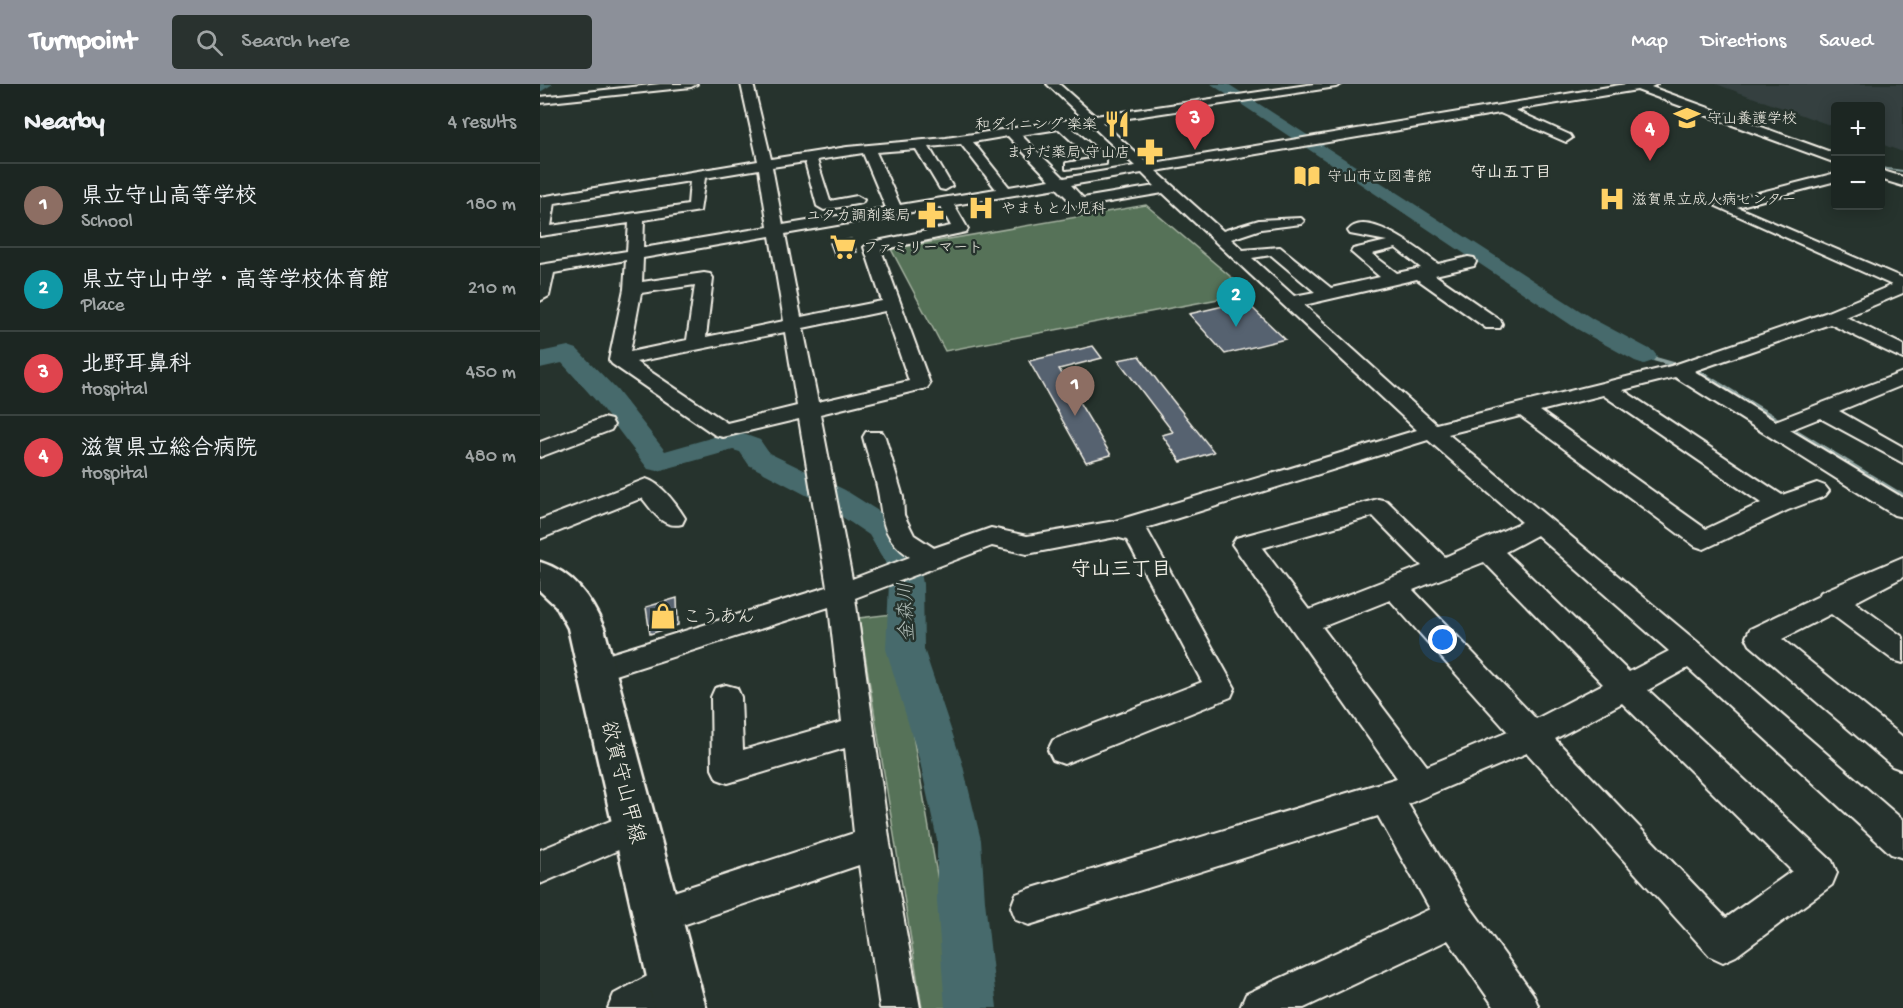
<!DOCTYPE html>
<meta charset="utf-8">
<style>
body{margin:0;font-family:"Gochi Hand","Klee One",sans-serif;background:#29322f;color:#f1f3f6}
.controls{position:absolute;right:18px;top:18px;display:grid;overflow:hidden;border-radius:6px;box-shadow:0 3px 15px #0003}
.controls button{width:54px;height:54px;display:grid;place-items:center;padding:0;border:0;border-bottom:2px solid #3a4340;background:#1c2622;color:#f1f3f6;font:30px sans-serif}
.you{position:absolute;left:903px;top:556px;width:21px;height:21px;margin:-15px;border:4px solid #fff;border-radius:50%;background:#1a73e8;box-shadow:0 0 0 9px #1a73e833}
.badge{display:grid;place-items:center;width:39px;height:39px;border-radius:50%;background:#8c9099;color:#fff;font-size:20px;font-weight:700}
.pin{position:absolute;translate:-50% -50px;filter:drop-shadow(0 2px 3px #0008)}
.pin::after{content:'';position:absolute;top:32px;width:21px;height:18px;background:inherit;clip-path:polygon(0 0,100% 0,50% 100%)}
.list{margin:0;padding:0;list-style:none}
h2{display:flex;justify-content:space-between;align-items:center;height:78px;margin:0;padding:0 24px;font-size:26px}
h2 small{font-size:20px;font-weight:400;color:#a0a5a5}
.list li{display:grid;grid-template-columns:39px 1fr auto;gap:18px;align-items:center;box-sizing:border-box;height:84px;padding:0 24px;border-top:2px solid #3a4340}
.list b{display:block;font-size:22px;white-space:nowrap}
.list p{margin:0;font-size:20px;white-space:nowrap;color:#a0a5a5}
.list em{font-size:20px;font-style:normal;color:#a0a5a5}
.icon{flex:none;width:33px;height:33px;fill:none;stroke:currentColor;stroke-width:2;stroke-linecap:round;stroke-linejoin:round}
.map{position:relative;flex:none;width:1363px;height:924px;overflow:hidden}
header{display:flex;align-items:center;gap:36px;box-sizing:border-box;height:84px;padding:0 30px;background:#8c9099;color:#fff}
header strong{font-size:28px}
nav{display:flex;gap:33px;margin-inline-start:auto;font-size:21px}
.search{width:420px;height:54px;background:#29322f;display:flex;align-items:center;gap:15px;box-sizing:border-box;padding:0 21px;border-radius:6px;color:#a0a5a5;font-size:22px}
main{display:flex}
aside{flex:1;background:#1c2622}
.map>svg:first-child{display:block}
</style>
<header>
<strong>Turnpoint</strong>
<div class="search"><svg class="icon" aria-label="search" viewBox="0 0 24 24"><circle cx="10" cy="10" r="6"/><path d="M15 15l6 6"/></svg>Search here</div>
<nav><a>Map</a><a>Directions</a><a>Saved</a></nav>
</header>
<main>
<aside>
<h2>Nearby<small>4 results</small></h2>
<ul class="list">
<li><span class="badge" style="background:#8d6e63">1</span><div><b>県立守山高等学校</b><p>School</p></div><em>180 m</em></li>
<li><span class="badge" style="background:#0f9aa8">2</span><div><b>県立守山中学・高等学校体育館</b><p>Place</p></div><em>210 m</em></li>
<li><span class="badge" style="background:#e0444e">3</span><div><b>北野耳鼻科</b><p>Hospital</p></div><em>450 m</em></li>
<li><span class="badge" style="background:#e0444e">4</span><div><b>滋賀県立総合病院</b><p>Hospital</p></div><em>480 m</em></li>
</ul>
</aside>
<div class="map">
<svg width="1363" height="924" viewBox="0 0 1363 924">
<rect width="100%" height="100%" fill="#26332d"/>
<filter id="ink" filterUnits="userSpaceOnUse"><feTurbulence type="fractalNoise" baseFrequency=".0167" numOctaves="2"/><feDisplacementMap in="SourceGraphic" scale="12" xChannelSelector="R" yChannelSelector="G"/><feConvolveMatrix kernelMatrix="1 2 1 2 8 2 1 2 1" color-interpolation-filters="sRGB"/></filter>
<g filter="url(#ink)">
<!-- built -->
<path fill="#354141" d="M1176,0H1363V68L1341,60L1340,22H1296L1295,43Z"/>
<!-- green -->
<g fill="#567259" stroke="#a5b2a0" stroke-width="1.5">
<path d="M606,121L710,209L405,267L351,165Z"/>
<path d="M352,530L420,924H382L319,534Z"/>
</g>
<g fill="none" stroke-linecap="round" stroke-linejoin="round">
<!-- stream-far2 -->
<g stroke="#8ca19e" stroke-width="2">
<path d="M1105,0L1161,21"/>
<path d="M1269,60L1296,69"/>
<path d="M1340,84L1363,87"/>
</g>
<!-- stream-far1 -->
<g stroke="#8ca19e" stroke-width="4.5">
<path d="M1104,272L1139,282"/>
<path d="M1148,285L1159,288L1361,411"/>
</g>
<!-- stream -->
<path stroke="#8ca19e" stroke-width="5" d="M1359,409L1363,412"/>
<!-- river -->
<g fill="#476b6c" fill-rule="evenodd">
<path d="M0,0H13L0,8Z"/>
<path d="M671,0H688L1053,235L1113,267L1117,272L1113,277L1104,280L1095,277L1037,245Z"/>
<path d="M28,262L37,265L77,306L125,367L195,347L220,356L229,369L305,406L351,435L374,469L379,477L383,500L384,565L422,678L441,756L445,817L457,924H405L397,817V756L380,678L346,565L349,500L345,478L329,451L283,420L209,381L200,368L193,366L118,387L108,385L57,318L22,279L0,284V268Z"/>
</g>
</g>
<!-- building -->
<g fill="#57626f" stroke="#f4f1e8" stroke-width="1.5">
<path d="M311,155L317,168L295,172L290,159Z"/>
<path d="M705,217L745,255L685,270L649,230Z"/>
<path d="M553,262L562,274L519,285L571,371L546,378L489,277Z"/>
<path d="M599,272L619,299L674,368L641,378L622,351L633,348L578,276Z"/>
<path d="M137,514L138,541L110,550L106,523Z"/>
</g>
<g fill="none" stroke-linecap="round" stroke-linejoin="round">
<!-- minor casing -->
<g stroke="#f4f1e8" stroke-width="4">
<g id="minor">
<path d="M120,0H157L151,3L0,19V13Z"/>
<path d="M201,0H213L231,75L307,63L406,54L543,34L507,0H519L555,32L774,0H802L796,3L562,38L608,80L1086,0H1117L1111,3L1296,70V79L1097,6L975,26L1030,51L1032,54L1026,58L960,29L616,87L683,147L719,136L761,134L764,137L761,140L721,145L691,155L703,166L740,163L791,204L840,193L811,168L813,165L847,157L810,150L808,147C826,123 882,168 898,180L928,173L934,174L936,178L934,182L895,191L960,236L962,240L960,244H946L877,195L764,221L896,340L1131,282L1285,229L1352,201L1176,122L1178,119L1296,89V97L1197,123L1363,194V209L1306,233L1363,261V275L1290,240L1154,287L1235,337L1363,288V301L1299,327L1363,363V379L1280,334L1250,346L1363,414V433L1354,431L1135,293L1083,306L1242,411L1277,399L1285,402L1289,407L1285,412L1248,426L1164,465L1155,462L980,332L908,350L1161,561L1363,736V774L1351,770L1148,584L1108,606L1292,777L1297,789L1292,801L1196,872L1183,878L1170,872L987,669L868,720L928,820L993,910L999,924H955L908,856L764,924H700L706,910L890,825L838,732L489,841L476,836L471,823L476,810L489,805L857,694L692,460L696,454L838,415L847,417L905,473L982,438L888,356L606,444L695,604L691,613L524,680L513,676L508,666L513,656L662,598L587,456L576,453L487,470L452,462L315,514L350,760L380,924H340L319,781L119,849L106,843L100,830L106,817L314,749L305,664L188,699L177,695L172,685L171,613L175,604L186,601L197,604L201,613L203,666L302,638L289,523L57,597L47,593L42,585L47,577L287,503L259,335L183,353L175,351L72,280L69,276L84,205L86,176L14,189L9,212L0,217V181L87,167L89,139L0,152V113L218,77ZM550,40L595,82L524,94L481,51L519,45L551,75L526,79V85L566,80V74L531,43ZM468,52L510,96L469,103L433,58ZM421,60L456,105L360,121L336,68L376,65L400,105L405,106L412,102L389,63ZM323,69L346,124L243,141L232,83L265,78L277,122L284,126L322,119L324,116L317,112L290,117L277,76ZM219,85L228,143L103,164L104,136L160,127L165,94ZM602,89L615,102L543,114L531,101ZM150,97L148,121L11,142L15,119ZM517,104L535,122L540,123L623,109L877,346L575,437L487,452L451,444L394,464L374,451L364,431L363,413L345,353L342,348H326L323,353C328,373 336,393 339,413C343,442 345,455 370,473L312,495L280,330L387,304L390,300L341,166L426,148L428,145L414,121ZM401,123L411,142L332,158L324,163L342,217L261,233L245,150ZM230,152L244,237L166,253L173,194L170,190L164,189L102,198L103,174ZM856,164L881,184L857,189L832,170ZM731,171L775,208L754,212L712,174ZM155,201L147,256L90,268L101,209ZM345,227L369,297L278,318L263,244ZM245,248L257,322L187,339L96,278ZM1063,311L1221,419L1166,445L1000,327ZM833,432L882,482L769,526L722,464ZM997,451L1129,567L1089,588L965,468ZM944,478L1063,600L996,635L873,506ZM850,516L968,648L887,682L782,543ZM1082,619L1252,787L1186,834L1015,655Z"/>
<path d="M1340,86L1363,93V102L1340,95Z"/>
<path d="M63,334L71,336L74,341L71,346L0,373V358Z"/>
<path d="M106,395C121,399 137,421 145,434L142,440C122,445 113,427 102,414L0,455V436Z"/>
<path d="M1363,473V493L1315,518L1363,553V579L1353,576L1291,530L1242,555L1363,653V686L1352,682L1210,561L1206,553L1210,545L1279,512L1281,508Z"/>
<path d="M94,727L106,732L111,743L106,754L0,800V766Z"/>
<path d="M134,878L148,884L154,898L148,912L127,924H68L74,910Z"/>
</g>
</g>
<!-- major casing -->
<g stroke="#f4f1e8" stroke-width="5">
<path id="major" d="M0,478C33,488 51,514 64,544L166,924H114L28,544L16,522L0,507Z"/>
</g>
<!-- minor -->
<use href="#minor" fill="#26332d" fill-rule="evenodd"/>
<!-- major -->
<use href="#major" fill="#26332d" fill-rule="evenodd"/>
</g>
</g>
<!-- icons -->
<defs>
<g id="school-bare" transform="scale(2.07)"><path d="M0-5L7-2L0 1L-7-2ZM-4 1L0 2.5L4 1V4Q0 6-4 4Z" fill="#ffd166" stroke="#26332d" stroke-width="2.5" paint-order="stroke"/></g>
<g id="restaurant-bare" transform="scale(2.07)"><path d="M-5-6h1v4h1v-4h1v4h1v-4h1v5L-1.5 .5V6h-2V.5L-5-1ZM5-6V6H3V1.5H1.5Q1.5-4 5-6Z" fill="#ffd166" stroke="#26332d" stroke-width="2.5" paint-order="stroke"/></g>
<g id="pharmacy-bare" transform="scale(2.07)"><path d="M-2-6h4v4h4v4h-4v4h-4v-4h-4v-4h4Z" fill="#ffd166" stroke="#26332d" stroke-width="2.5" paint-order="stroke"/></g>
<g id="library-bare" transform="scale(2.07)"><path d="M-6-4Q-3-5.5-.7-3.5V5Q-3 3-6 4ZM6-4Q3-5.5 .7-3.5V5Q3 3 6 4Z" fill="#ffd166" stroke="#26332d" stroke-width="2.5" paint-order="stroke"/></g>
<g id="hospital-bare" transform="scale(2.07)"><path d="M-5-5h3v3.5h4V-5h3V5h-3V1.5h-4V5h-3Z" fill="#ffd166" stroke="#26332d" stroke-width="2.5" paint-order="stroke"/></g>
<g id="supermarket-bare" transform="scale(2.07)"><path d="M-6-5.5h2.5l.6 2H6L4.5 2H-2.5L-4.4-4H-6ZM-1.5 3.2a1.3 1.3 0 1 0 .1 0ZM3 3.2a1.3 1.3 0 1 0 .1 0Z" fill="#ffd166" stroke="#26332d" stroke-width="2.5" paint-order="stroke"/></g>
<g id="shop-bare" transform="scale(2.07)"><path d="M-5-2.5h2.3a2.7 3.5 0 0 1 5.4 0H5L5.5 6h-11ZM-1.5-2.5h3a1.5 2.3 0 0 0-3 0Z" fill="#ffd166" stroke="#26332d" stroke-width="2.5" paint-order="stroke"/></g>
</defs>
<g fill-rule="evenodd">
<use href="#school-bare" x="1147" y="34"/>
<use href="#restaurant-bare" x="577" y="40"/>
<use href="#pharmacy-bare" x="610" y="68"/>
<use href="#library-bare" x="767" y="92"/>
<use href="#hospital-bare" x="1072" y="115"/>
<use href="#hospital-bare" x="441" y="124"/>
<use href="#pharmacy-bare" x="391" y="131"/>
<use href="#supermarket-bare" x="303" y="163"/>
<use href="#shop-bare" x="123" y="532"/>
</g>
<g text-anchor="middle" stroke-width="5" stroke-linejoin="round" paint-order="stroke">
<!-- far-poi labels -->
<g font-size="15" fill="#f4f1e8" stroke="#26332d" text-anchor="start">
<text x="1167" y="39">守山養護学校</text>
<text x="557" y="45" text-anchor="end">和ダイニング 楽楽</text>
<text x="590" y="73" text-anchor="end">ますだ薬局 守山店</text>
<text x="787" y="97">守山市立図書館</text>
<text x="1092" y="120">滋賀県立成人病センター</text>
<text x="461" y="129">やまもと小児科</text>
<text x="371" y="136" text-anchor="end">ユタカ調剤薬局</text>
<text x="323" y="168">ファミリーマート</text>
</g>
<!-- far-neighbourhood labels -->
<g font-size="16" font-weight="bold" fill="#f4f1e8" stroke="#26332d">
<text x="971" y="93">守山五丁目</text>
</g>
<!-- poi labels -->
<g font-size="18" fill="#f4f1e8" stroke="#26332d" text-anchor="start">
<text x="143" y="538">こうあん</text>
</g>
<!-- neighbourhood labels -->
<g font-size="20" font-weight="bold" fill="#f4f1e8" stroke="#26332d">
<text x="581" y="491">守山三丁目</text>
</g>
<!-- water labels -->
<g font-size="20" font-style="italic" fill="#afbbb6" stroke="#26332d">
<text transform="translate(365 528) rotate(-92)" y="7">金森川</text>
</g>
<!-- near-street labels -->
<g font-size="21" fill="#f4f1e8" stroke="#26332d">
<text transform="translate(84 698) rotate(76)" y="7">欲賀守山甲線</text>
</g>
</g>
</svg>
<div class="controls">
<button>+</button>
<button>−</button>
</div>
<div class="you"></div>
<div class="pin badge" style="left:535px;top:332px;background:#8d6e63">1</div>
<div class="pin badge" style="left:696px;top:243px;background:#0f9aa8">2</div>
<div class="pin badge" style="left:655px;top:66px;background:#e0444e">3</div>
<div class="pin badge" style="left:1110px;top:77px;background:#e0444e">4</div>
</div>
</main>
